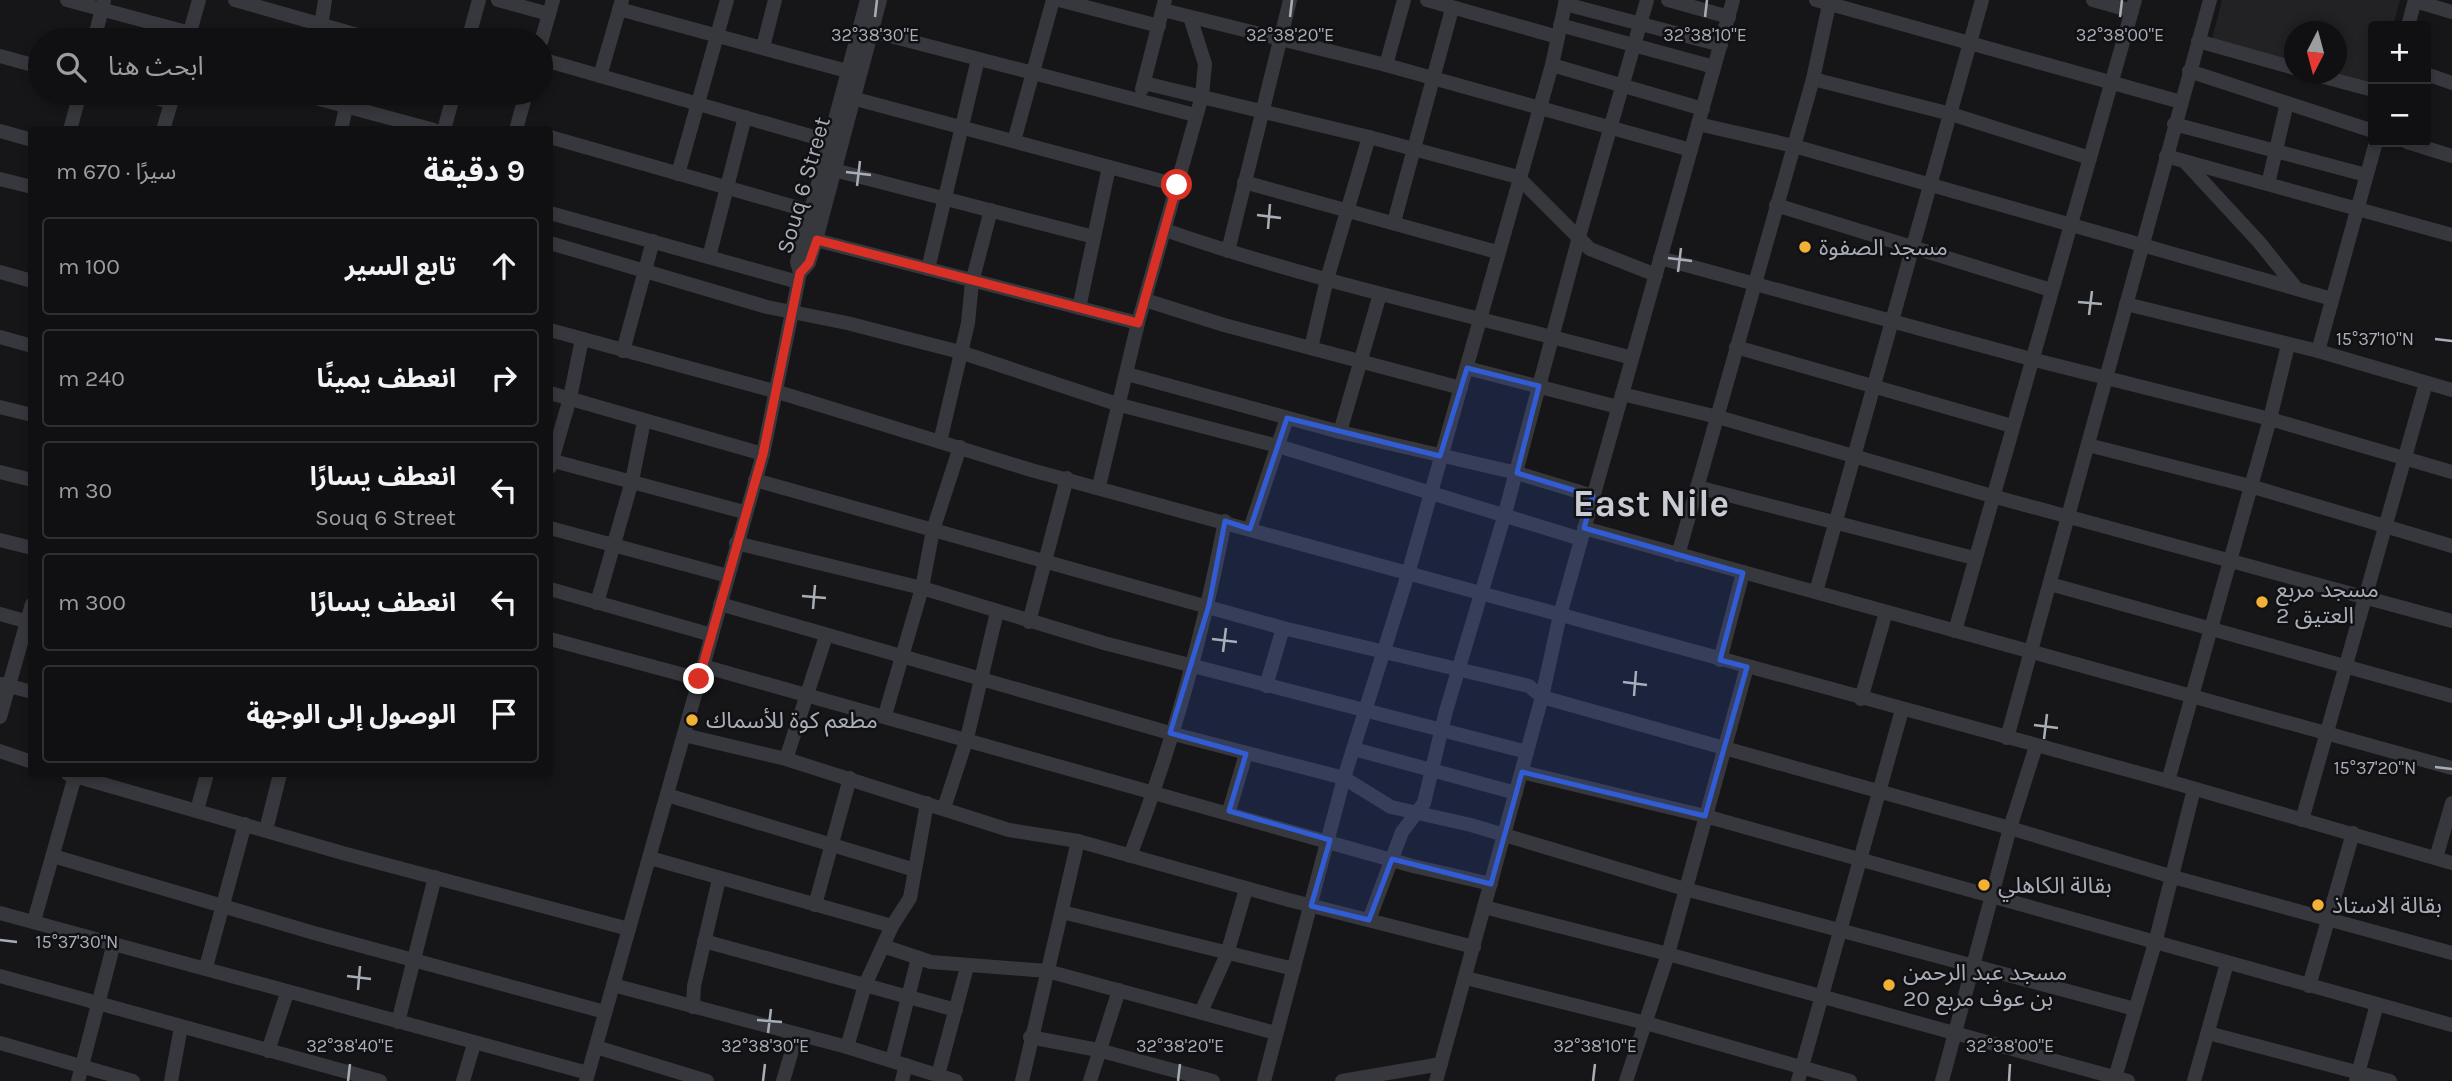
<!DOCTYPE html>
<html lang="ar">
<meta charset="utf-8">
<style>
body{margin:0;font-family:Karla,"Noto Sans Arabic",sans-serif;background:#1e1e20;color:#f1f3f6;direction:rtl}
.controls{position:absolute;right:21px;top:21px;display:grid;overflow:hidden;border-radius:7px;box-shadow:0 4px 10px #0003}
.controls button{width:63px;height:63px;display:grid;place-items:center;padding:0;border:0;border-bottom:2px solid #303032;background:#101012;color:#f1f3f6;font:35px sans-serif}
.compass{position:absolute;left:2284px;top:21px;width:63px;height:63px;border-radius:50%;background:#101012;box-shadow:0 4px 10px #0003;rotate:186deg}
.stop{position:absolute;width:21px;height:21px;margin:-16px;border:5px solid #d93025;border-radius:50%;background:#fff}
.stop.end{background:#d93025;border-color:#fff;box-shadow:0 2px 7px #0008}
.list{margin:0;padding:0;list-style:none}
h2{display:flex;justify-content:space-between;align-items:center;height:91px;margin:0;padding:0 28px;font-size:30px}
h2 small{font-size:23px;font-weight:400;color:#9c9d9f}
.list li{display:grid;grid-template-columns:46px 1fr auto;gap:21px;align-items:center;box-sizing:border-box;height:98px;margin:0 14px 14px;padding:0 14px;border:2px solid #303032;border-radius:7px}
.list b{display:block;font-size:26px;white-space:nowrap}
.list p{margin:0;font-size:23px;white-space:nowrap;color:#9c9d9f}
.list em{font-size:23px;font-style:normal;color:#9c9d9f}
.icon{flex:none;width:38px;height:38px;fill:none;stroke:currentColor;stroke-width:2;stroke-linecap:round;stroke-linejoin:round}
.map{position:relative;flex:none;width:2452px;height:1081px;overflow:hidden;direction:ltr}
.search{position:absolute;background:#101012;box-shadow:0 4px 10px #0003;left:28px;top:28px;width:525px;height:77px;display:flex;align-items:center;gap:18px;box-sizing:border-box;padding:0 24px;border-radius:38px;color:#9c9d9f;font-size:26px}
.panel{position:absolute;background:#101012;box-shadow:0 4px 10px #0003;left:28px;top:126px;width:525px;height:651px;border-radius:7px;direction:rtl}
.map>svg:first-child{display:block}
</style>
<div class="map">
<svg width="2452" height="1081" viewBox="0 0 2452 1081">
<rect width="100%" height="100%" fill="#161618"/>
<!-- built -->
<path fill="#222225" d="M2222,0H2400L2393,26H2373V83L2337,73L2336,32H2294V61L2212,39Z"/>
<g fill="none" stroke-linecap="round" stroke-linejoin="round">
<!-- minor -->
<g stroke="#37383d" stroke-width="14">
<path d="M67,0L190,33"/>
<path d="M235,0L375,40"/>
<path d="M498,0L549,14"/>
<path d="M1059,0L1159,26"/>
<path d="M1427,0L1558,37"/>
<path d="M1668,0L1729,17"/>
<path d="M1816,0L2181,102"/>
<path d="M2093,0L2132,11"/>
<path d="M2415,1L2452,12"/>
<path d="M1565,4L1721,45"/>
<path d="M619,9L847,71"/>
<path d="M1163,10L1386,65L1691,150"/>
<path d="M1560,25L1714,67"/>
<path d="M2408,26L2415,0"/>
<path d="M871,31L1195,115"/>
<path d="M188,39L199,0"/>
<path d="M94,40L104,1"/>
<path d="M319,40L325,0"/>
<path d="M468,40L479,0"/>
<path d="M2198,41L2294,68"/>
<path d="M541,42L553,0"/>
<path d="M763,47L775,0"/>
<path d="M0,56L40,67"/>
<path d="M541,59L828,141"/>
<path d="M1386,65L1404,0"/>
<path d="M1552,65L1703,109"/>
<path d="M2189,71L2373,131"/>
<path d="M2313,74L2373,90"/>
<path d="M2426,74L2452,83"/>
<path d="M600,76L622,0"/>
<path d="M1813,79L1951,114L2090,158"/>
<path d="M1144,83L1369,137L1518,177L1590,249L1656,275"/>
<path d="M1142,89L1165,0"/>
<path d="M136,93L171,102"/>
<path d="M297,93L434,130"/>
<path d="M852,98L1177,185"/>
<path d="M1698,124L1794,146L2332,299"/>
<path d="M2174,124L2366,175"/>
<path d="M70,130L80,93"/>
<path d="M163,130L174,93"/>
<path d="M341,130L349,93"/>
<path d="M444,130L454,93"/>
<path d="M516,130L526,93"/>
<path d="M0,131L32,140"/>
<path d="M550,137L809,211"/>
<path d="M1014,141L1053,0"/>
<path d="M2407,142L2452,156"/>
<path d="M2166,156L2452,235"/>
<path d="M2186,163L2259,242L2296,288"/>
<path d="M834,170L1094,237"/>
<path d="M678,174L727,0"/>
<path d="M0,179L32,187"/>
<path d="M1244,182L1497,252"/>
<path d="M2268,184L2287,103"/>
<path d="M1776,205L2051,290"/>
<path d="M550,213L798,282"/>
<path d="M1394,222L1452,9"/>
<path d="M1165,230C1318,283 1476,316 1632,358"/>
<path d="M816,240L1138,323"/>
<path d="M550,243L767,307L847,323L960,352L1120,405L1278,446L1581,539"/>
<path d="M1228,251L1290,0"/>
<path d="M709,257L745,117"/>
<path d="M1660,258L2031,359L2270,419L2452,472"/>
<path d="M928,269L978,59"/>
<path d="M0,272L32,281"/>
<path d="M800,273L809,263L816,240L880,0"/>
<path d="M1145,300L1224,325L1461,388"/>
<path d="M2126,304L2318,351L2452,390"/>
<path d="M1079,308L1109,167"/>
<path d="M550,330L778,392L1031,470L2168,781L2452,863"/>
<path d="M0,337L32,346"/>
<path d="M1736,347L2012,426"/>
<path d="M1311,348L1327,279L1369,137"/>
<path d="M623,351L653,241"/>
<path d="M2318,351L2376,142"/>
<path d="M1467,368L1618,407"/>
<path d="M1127,374L1340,432L1517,473L1593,496"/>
<path d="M550,393L763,454"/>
<path d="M1622,394L1718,417L1992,496L2452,621"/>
<path d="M0,407L32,415"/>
<path d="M1340,432L1380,294"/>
<path d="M940,442L968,323L972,282L991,210"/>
<path d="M2088,445L2250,486L2452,546"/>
<path d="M550,460L744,512"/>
<path d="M550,467L570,398L582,339"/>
<path d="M0,472L32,480"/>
<path d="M755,480L1283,628L1529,686L1542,697L2010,828L2173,877L2452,953"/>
<path d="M1099,486L1138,323L1202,96L1205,64L1190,17"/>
<path d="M1697,487L1974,558"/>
<path d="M550,528L728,576"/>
<path d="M1584,528L2452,768"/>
<path d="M1250,529L1287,418"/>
<path d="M0,540L32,548"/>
<path d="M736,543L922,588L1104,643L1527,752"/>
<path d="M1678,555L1813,79L1830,0"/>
<path d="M2050,584L2452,696"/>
<path d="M550,589L712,635"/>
<path d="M1816,592L1982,0"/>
<path d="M597,603L632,481L644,421"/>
<path d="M720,604L1170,733L1344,778L1391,807L1471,825L1685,889L2135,1009"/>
<path d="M0,614L32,623"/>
<path d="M1029,622L1067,478"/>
<path d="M1955,631L2135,0"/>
<path d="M550,639L699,679"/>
<path d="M1720,660L1743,573"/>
<path d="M703,666L1413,866L1491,884"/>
<path d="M2,684L32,692"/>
<path d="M1266,686L1283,628"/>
<path d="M1861,699L1886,612"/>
<path d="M885,715L922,588L933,530L960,447"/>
<path d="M0,717L32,604"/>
<path d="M684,735L786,759L1009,830L1078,841L1289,900L1474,947"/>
<path d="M2007,738L2210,0"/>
<path d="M1354,749L1516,793"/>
<path d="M0,751L32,762"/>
<path d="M786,759L826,636"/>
<path d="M1522,772L1705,816L2452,1025"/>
<path d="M68,774L346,854L629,929"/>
<path d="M2168,781L2270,419L2288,345"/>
<path d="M667,795L915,870"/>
<path d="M944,808L967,738L997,612"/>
<path d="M197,810L207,774"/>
<path d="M1229,811L1246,754"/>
<path d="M2302,820L2426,383"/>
<path d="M266,830L280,774"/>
<path d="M53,856L314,933L605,1012"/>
<path d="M1130,856C1172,747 1203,635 1225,521"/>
<path d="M650,858L892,926"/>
<path d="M2436,858L2452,803"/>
<path d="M815,905L850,778"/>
<path d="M1484,907L1668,954L2128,1081"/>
<path d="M1062,912L1294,969"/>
<path d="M0,913L588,1073"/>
<path d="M1369,920L1402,832L1424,803L1446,711L1504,517L1579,237L1647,0"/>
<path d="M34,921L75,776"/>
<path d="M704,941L956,1010"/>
<path d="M883,946L931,962L1047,971L1276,1033"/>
<path d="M206,967L245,824"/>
<path d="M0,976L380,1081"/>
<path d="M1466,978L1646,1023L1850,1081"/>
<path d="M613,985L847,1047L956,1081"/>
<path d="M2309,986L2353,833"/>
<path d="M693,1007L694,986L719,879"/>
<path d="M1201,1012L1227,954L1246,889"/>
<path d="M398,1022L435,877"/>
<path d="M2208,1033L2390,1081"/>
<path d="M1030,1037L1098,1050L1213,1081"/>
<path d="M0,1043L133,1081"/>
<path d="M596,1047L707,1081"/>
<path d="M847,1047L865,985L892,926L910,898L927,803"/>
<path d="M268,1051L287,993"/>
<path d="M892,1060L918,958"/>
<path d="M938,1075L967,967"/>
<path d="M78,1081L114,943"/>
<path d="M171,1081L181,1027"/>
<path d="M463,1081L474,1044"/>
<path d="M586,1081L763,454L800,273L797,262L867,0"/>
<path d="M783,1081L797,1034"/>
<path d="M902,1081L906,1065"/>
<path d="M1022,1081L1078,841"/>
<path d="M1090,1081L1119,990"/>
<path d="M1264,1081L1344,778L1408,574L1552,65L1566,0"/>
<path d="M1342,1081L1441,1064"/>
<path d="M1436,1081L1542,697L1560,615L1733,0"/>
<path d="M1626,1081L1668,954L1747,667"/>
<path d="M1798,1081L1902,710"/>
<path d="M1942,1081L2010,828L2036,746"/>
<path d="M2114,1081L2155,943L2194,789"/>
<path d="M2194,1081L2227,963"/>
<path d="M2356,1081L2377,1004"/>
</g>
</g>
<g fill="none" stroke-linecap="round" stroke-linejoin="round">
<!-- route -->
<path stroke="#d93025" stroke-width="9" d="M699,679L763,454L800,273L809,263L817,240L1138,323L1177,185"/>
</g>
<!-- marked area -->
<path fill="#325cd3" fill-opacity="0.2" stroke="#325cd3" stroke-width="5" stroke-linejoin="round" d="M1467,368L1539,386L1517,473L1593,496L1584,528L1743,573L1720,660L1747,667L1705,816L1522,772L1491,884L1392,859L1369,920L1311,906L1330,840L1229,811L1246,754L1170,733L1209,605L1225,521L1250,529L1287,418L1440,456Z"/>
<!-- ticks -->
<path fill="none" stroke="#a8adb8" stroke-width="2.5" d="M875,17L877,0M1290,17L1292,0M1705,17L1707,0M2120,17L2122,0M846,172L871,175M857,186L860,161M1257,215L1281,218M1268,229L1270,204M1668,258L1692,261M1678,272L1681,248M2078,302L2102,304M2089,315L2092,291M2435,339L2452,341M802,596L826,598M813,609L815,585M1212,639L1237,642M1223,652L1226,628M1623,682L1647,685M1634,696L1636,671M2034,725L2058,728M2044,739L2047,714M2435,767L2452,769M0,940L17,942M347,976L371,979M358,990L360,966M757,1020L782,1022M768,1033L771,1009M348,1081L350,1064M763,1081L765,1064M1178,1081L1180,1064M1593,1081L1595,1064M2009,1081L2010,1064"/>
<!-- markers -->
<g fill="#f2b134" stroke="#111113" stroke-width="2.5">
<circle cx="1805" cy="247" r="7"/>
<circle cx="2262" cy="602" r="7"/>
<circle cx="692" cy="720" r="7"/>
<circle cx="1984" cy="885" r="7"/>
<circle cx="2318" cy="905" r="7"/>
<circle cx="1889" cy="985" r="7"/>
</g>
<g text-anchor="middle" stroke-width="5" stroke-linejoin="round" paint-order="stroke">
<!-- street labels -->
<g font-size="23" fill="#a8adb8" stroke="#111113">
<text transform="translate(803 185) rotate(-74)" y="8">Souq 6 Street</text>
</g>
<!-- poi labels -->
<g font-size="23" fill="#a8adb8" stroke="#111113" text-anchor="start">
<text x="1819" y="255">مسجد الصفوة</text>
<text x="2276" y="597">مسجد مربع<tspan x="2276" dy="26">2 العتيق</tspan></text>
<text x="706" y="728">مطعم كوة للأسماك</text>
<text x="1998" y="893">بقالة الكاهلي</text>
<text x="2332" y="913">بقالة الاستاذ</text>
<text x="1903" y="980">مسجد عبد الرحمن<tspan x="1903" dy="26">بن عوف مربع 20</tspan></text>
</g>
<!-- town labels -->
<g font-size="37" font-weight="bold" fill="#c9ccd4" stroke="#111113">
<text x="1651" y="516">East Nile</text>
</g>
</g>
<g font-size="18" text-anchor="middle" fill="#a8adb8" stroke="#111113" stroke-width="5" stroke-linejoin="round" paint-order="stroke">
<text x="875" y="41">32°38'30"E</text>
<text x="1290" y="41">32°38'20"E</text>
<text x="1705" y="41">32°38'10"E</text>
<text x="2120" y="41">32°38'00"E</text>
<text x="2375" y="345">15°37'10"N</text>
<text x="2375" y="774">15°37'20"N</text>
<text x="77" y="948">15°37'30"N</text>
<text x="350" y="1052">32°38'40"E</text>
<text x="765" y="1052">32°38'30"E</text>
<text x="1180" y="1052">32°38'20"E</text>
<text x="1595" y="1052">32°38'10"E</text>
<text x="2010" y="1052">32°38'00"E</text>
</g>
</svg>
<div class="controls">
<button>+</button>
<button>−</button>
</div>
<svg class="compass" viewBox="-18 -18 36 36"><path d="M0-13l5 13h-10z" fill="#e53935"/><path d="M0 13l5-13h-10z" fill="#9c9d9f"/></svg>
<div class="stop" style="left:1177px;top:185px"></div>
<div class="stop end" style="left:699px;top:679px"></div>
<div class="search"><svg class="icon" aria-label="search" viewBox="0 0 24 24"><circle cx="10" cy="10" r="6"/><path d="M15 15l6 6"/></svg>ابحث هنا</div>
<section class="panel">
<h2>9 دقيقة<small>سيرًا · 670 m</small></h2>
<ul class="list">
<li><svg class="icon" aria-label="ahead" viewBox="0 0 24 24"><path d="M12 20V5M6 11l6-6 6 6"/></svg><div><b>تابع السير</b></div><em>100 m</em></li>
<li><svg class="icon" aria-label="right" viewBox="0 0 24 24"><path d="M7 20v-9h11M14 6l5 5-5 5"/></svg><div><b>انعطف يمينًا</b></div><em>240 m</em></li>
<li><svg class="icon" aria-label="left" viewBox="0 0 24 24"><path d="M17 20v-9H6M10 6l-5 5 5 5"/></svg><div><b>انعطف يسارًا</b><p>Souq 6 Street</p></div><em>30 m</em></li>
<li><svg class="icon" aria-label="left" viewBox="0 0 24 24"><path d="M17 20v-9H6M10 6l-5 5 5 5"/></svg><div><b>انعطف يسارًا</b></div><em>300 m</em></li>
<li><svg class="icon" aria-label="arrive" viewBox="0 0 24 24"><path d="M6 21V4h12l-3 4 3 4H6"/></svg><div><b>الوصول إلى الوجهة</b></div></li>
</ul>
</section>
</div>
